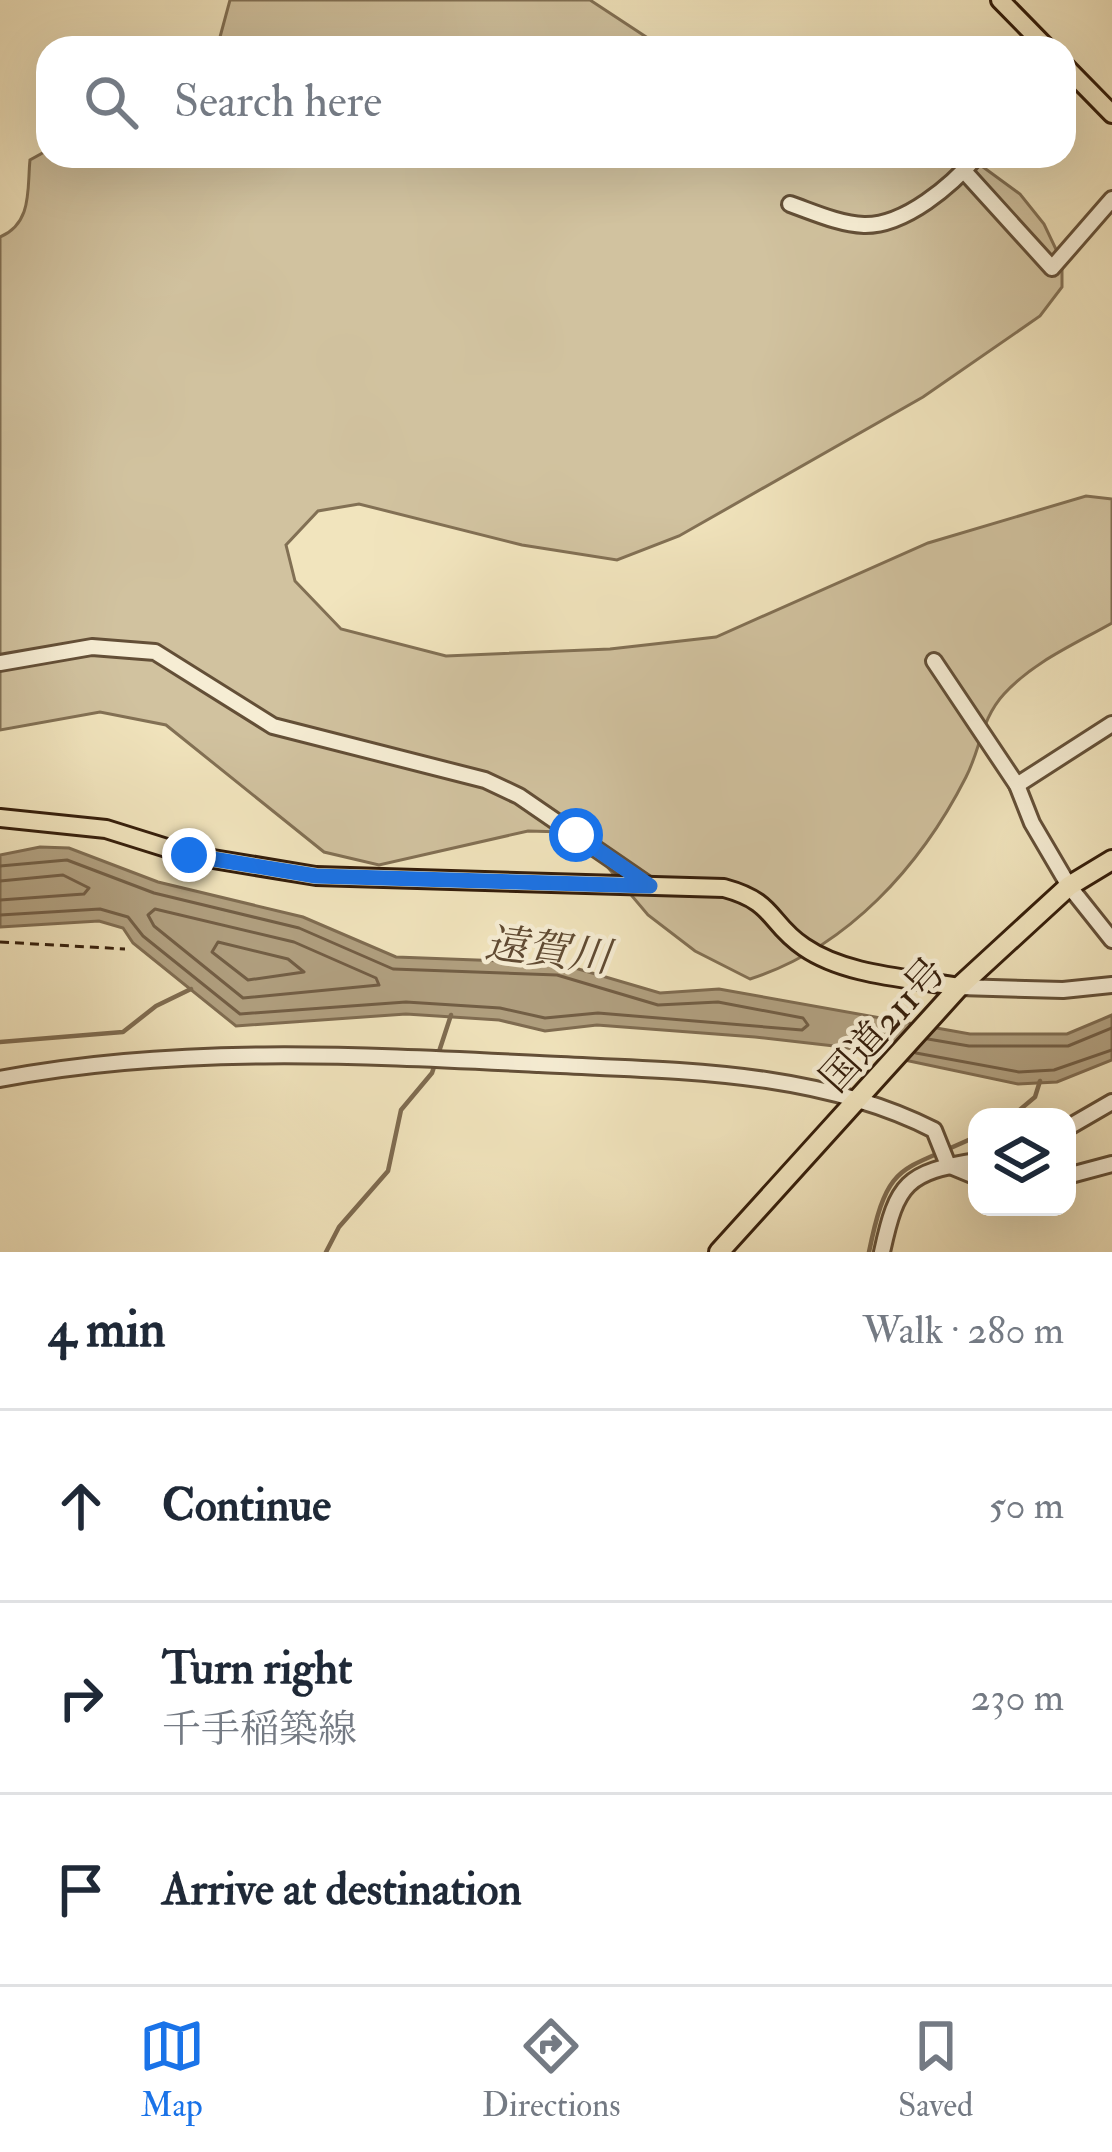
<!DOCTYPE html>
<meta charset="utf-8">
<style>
body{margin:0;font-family:"IM FELL Double Pica","Noto Serif JP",serif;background:#f6f6f7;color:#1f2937}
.controls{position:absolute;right:36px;bottom:36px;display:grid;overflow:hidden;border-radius:24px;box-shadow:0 12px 48px #0002}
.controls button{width:108px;height:108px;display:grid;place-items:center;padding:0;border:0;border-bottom:3px solid #e0e1e3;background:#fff;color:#1f2937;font:60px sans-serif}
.stop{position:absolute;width:36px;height:36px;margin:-27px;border:9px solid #1a73e8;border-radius:50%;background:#fff}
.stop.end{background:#1a73e8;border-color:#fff;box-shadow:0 3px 12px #0008}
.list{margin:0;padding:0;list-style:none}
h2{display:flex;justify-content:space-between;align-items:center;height:156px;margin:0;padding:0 48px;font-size:51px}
h2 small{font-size:39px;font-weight:400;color:#747a83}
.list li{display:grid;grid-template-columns:78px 1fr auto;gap:36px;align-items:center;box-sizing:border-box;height:192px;padding:0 48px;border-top:3px solid #e0e1e3}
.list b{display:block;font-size:45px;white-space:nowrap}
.list p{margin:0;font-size:39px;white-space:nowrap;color:#747a83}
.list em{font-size:39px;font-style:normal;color:#747a83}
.icon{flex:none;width:66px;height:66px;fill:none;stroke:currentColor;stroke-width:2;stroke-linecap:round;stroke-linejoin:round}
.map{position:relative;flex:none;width:1112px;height:1252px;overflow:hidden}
.search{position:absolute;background:#fff;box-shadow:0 12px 48px #0002;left:36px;right:36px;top:36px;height:132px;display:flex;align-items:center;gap:30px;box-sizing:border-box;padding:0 42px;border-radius:36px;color:#747a83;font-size:45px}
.sheet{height:732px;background:#fff}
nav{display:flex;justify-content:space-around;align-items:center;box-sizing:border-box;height:168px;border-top:3px solid #e0e1e3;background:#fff;font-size:33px;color:#747a83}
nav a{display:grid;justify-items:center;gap:6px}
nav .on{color:#1a73e8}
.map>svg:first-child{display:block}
</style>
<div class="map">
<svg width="1112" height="1252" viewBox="0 0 1112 1252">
<rect width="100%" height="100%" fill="#f1e4bd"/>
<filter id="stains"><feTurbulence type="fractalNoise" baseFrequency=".00167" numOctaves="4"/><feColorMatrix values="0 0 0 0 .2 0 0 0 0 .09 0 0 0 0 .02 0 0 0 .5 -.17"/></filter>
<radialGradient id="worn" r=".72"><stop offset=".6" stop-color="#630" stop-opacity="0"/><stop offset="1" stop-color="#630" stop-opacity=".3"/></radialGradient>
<!-- green -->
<g fill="#d1c29f" stroke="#827054" stroke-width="3">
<path d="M230,0H590L663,48H217Z"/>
<path d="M48,150V156H968L1020,194L1044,224L1062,262V287L1040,316L923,397L679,536L617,560L522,545L359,504L318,511L286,545L295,581L341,629L446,656L610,649L716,637L928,543L1086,496L1112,499V623C1075,644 1033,662 1004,694C981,719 981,748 966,777C921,866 847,948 750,979L695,951L648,915L600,858L564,832L528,831L379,865L324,852L166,725L100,712L0,730V237C33,223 27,188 30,160Z"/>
</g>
<!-- water -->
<path fill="#b1a080" stroke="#7f6c51" stroke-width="3" d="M40,847L69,848L158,882L303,917L396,957L558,963L660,993L719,989L970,1034H1067L1112,1015V1060L1057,1082L1018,1084L843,1047L755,1037L597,1025L545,1031L499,1020L406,1014L236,1026L133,943L123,928L99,921L0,927V855Z"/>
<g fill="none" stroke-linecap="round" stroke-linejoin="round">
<!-- shore -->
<g stroke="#725e45" stroke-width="3">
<path d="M0,866L67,860L154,893L299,928L393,969L557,975L658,1005L718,1002L803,1018L808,1025L802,1030L598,1013L545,1018L500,1008L406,1002L240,1014L143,936L128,917L100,909L0,915"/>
<path d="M0,881L63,875L89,888L84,894L0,900"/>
<path d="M155,909L294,942L376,978L379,985L243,998L154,926L148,915Z"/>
<path d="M218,942L288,959L304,972L248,980L212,952Z"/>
<path d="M928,1039L969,1046H1068L1112,1028"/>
<path d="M916,1053L1019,1072L1054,1070L1112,1050"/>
</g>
<!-- stream -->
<g stroke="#7f6c51" stroke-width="4.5">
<path d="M0,1042L123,1032L156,1006L191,989"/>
<path d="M1011,1117L1035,1097L1040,1081"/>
<path d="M326,1252L339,1227L388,1171L401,1110L432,1073L451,1015"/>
<path d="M869,1252C888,1159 900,1173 977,1136"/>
</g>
<!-- minor casing -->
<g stroke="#634f37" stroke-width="20">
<g id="minor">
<path d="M964,171L1052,268L1112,199"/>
<path d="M790,204C813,212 839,224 864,225C905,226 952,185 977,156"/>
<path d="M934,661L1017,785L1032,823L1069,886L1112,940"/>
<path d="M0,663L92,647L155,652L273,726L485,780L519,796L650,886"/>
<path d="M1017,785L1112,724"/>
<path d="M959,987L1063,990L1112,985"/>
<path d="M0,1079C177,1045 360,1055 539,1064C672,1071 814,1069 934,1130L948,1165L977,1177"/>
<path d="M1067,1128L1112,1102"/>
<path d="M1067,1176L1112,1164"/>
<path d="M882,1252C897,1183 906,1172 977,1161"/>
</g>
</g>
<!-- major casing -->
<g stroke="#341d0a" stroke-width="22">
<g id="major">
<path d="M1000,0L1047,48"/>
<path d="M1064,65L1112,114"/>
<path d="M0,818L106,829L189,855L316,876L724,888C776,902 768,923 804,947C846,976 910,978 959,987"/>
</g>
</g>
<!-- highway casing -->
<g stroke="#341d0a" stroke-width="24">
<path id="highway" d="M719,1252L959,987L1069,886L1112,860"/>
</g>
<!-- path -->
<path stroke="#341d0a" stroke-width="3" stroke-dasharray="9 6" stroke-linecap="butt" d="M0,942L125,949"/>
<!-- minor -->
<use href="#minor" stroke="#f6edd4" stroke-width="14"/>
<!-- major -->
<use href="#major" stroke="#f1e4bd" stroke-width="16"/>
<!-- highway -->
<use href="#highway" stroke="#f1e4bd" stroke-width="18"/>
</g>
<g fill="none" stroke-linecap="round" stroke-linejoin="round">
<!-- route -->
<path stroke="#1a73e8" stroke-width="15" d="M189,855L316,876L650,886L576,835"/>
</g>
<g text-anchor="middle" stroke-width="9" stroke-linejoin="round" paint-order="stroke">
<!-- street labels -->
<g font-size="39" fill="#341d0a" stroke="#f6edd4">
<text transform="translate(882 1024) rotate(-48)" y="14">国道211号</text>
</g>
<!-- water labels -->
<g font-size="42" font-style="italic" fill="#604b33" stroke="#f6edd4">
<text transform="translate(548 949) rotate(7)" y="15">遠賀川</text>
</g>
</g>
<rect width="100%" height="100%" filter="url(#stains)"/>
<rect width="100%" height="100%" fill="url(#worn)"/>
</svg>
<div class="controls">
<button><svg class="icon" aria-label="layers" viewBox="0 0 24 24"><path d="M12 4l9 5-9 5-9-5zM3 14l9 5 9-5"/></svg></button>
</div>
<div class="stop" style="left:576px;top:835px"></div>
<div class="stop end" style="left:189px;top:855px"></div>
<div class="search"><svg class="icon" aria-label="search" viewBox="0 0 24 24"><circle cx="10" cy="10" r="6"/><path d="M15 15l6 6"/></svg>Search here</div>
</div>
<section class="sheet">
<h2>4 min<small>Walk · 280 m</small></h2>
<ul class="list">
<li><svg class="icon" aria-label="ahead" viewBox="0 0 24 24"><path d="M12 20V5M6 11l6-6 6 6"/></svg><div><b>Continue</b></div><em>50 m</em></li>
<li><svg class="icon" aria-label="right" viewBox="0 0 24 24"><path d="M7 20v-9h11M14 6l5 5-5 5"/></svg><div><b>Turn right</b><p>千手稲築線</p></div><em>230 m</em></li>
<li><svg class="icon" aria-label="arrive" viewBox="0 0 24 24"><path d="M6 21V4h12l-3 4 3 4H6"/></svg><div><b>Arrive at destination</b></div></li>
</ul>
</section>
<nav>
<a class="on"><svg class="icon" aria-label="map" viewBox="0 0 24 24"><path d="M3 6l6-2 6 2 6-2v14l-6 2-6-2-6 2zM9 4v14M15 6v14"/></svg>Map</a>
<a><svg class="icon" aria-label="directions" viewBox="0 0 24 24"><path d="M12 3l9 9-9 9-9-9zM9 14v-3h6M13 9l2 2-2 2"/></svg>Directions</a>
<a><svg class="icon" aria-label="saved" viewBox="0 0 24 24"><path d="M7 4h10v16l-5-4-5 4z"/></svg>Saved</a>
</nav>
